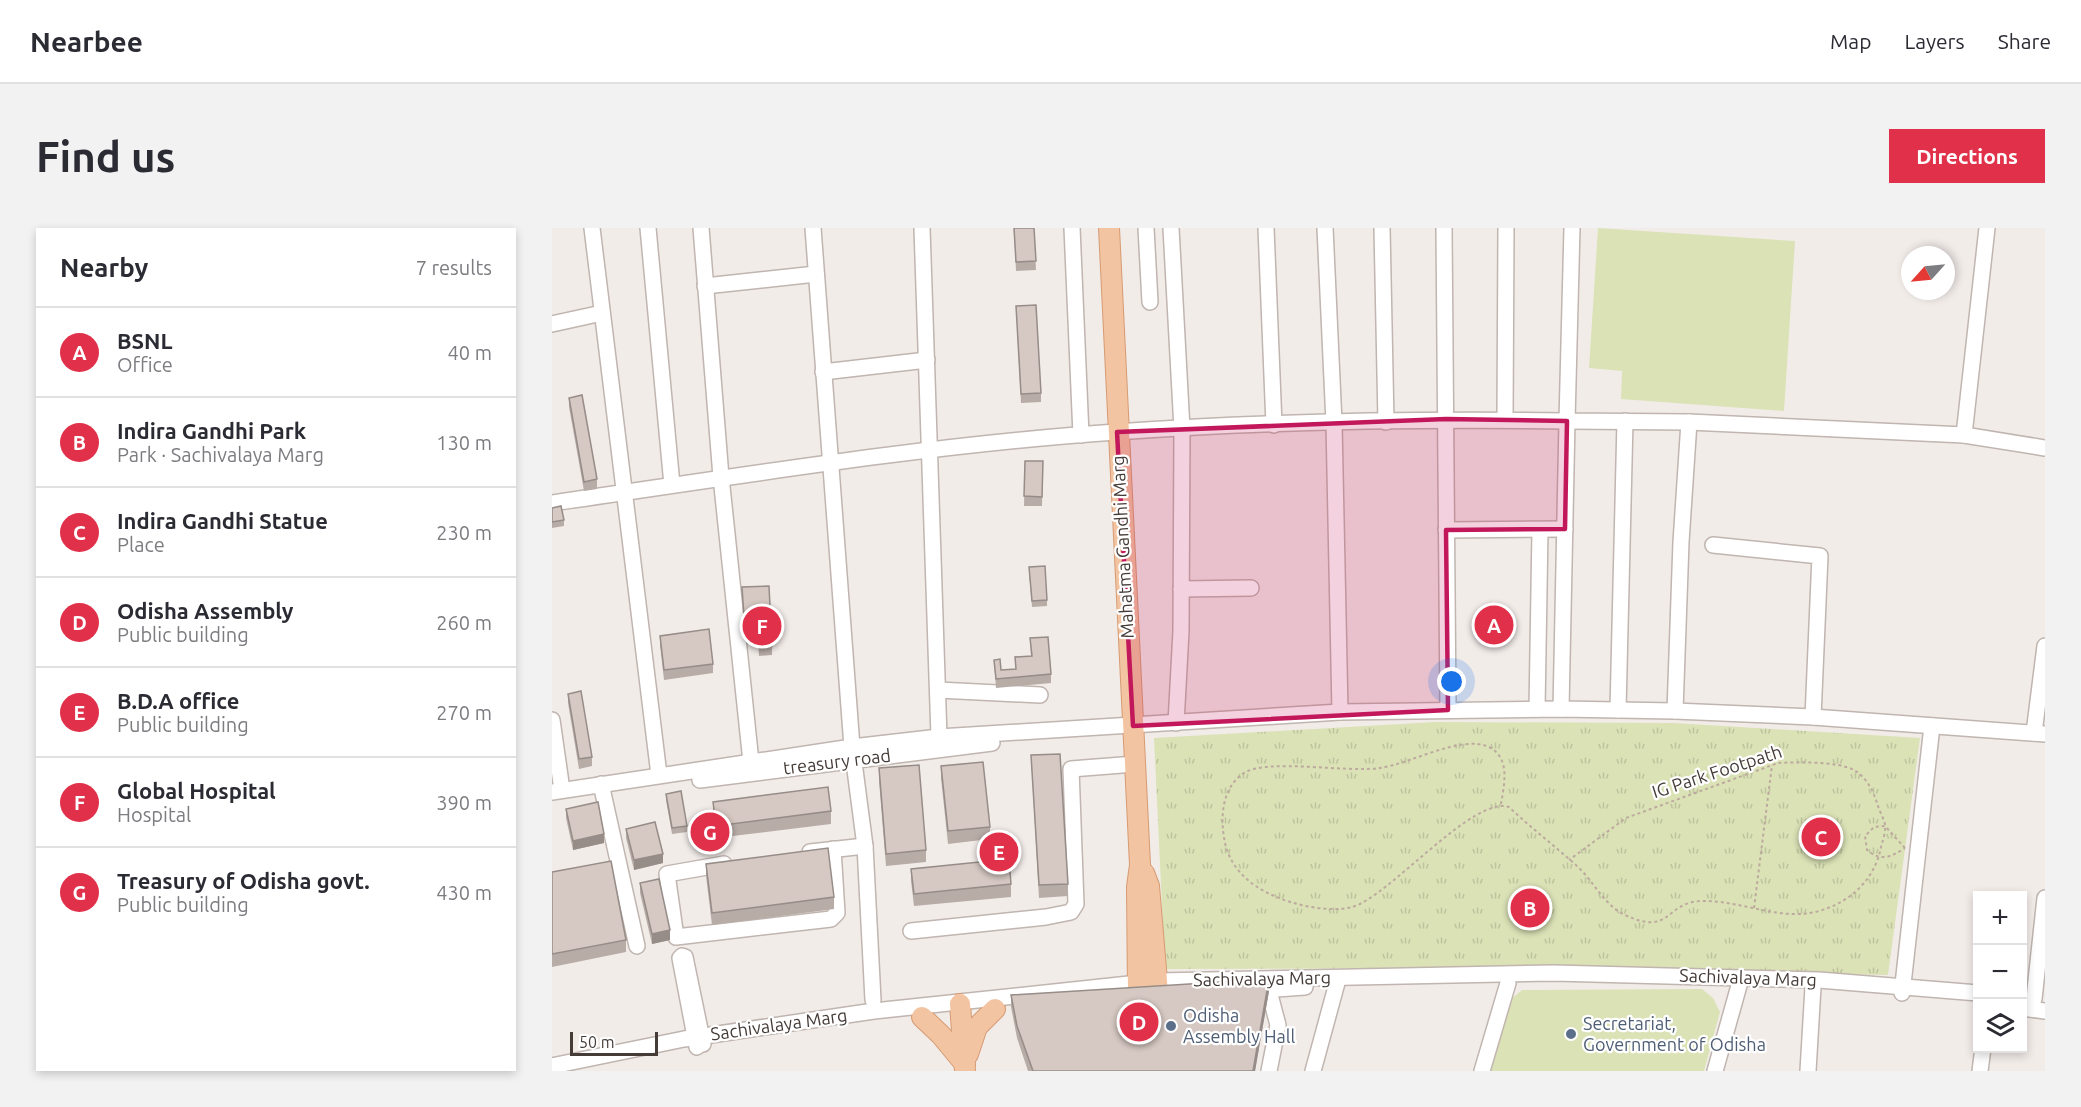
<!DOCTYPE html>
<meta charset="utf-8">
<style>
body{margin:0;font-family:Ubuntu,sans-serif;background:#f2f2f3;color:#2b2b33}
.controls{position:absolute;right:18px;bottom:18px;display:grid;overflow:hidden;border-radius:0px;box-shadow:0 3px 9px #0003}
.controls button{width:54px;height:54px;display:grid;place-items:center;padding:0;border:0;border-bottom:2px solid #e1e1e2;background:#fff;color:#2b2b33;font:30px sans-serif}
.compass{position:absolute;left:1349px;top:18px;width:54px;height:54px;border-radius:50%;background:#fff;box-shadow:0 3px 9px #0003;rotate:243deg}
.scale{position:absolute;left:18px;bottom:15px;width:88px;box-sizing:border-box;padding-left:6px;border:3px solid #453c38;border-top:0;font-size:16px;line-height:21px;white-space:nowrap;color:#453c38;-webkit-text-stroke:4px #fff;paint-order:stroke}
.you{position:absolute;left:900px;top:454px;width:21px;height:21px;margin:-15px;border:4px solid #fff;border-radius:50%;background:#1a73e8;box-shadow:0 0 0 9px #1a73e833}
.badge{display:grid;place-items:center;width:39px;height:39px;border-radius:50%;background:#e1314a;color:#fff;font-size:20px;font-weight:700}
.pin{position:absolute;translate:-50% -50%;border:3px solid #fff;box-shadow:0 2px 6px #0006}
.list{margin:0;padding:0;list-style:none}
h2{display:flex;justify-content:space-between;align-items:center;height:78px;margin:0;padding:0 24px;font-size:26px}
h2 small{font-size:20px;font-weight:400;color:#7c7c81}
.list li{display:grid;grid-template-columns:39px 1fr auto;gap:18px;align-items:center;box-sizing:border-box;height:90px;padding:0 24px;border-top:2px solid #e1e1e2}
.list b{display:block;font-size:22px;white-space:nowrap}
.list p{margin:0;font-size:20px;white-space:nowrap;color:#7c7c81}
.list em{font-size:20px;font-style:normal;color:#7c7c81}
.icon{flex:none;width:33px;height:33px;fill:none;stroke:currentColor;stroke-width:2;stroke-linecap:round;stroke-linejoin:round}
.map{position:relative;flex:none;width:1493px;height:843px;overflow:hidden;border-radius:0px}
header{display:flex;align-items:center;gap:36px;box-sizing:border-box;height:84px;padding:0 30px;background:#fff;border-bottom:2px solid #e1e1e2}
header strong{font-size:28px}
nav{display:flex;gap:33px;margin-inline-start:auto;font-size:21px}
.intro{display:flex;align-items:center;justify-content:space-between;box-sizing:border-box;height:144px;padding:0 36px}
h1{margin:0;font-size:42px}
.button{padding:15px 27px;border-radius:0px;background:#e1314a;color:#fff;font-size:21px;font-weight:700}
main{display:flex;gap:36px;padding:0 36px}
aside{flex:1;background:#fff;border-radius:0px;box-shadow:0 3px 9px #0003}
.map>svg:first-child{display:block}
</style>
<header>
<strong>Nearbee</strong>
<nav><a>Map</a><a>Layers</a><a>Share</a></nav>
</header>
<div class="intro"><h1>Find us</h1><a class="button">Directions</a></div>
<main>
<aside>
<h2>Nearby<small>7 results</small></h2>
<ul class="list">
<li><span class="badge">A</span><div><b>BSNL</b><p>Office</p></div><em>40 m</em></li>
<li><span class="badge">B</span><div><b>Indira Gandhi Park</b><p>Park · Sachivalaya Marg</p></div><em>130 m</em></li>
<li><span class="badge">C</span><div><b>Indira Gandhi Statue</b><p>Place</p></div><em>230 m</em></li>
<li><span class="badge">D</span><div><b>Odisha Assembly</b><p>Public building</p></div><em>260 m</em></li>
<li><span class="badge">E</span><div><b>B.D.A office</b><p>Public building</p></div><em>270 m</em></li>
<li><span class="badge">F</span><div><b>Global Hospital</b><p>Hospital</p></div><em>390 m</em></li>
<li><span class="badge">G</span><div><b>Treasury of Odisha govt.</b><p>Public building</p></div><em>430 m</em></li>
</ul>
</aside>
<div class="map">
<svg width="1493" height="843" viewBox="0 0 1493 843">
<defs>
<pattern id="park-tufts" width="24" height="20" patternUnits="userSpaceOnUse" patternTransform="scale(1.5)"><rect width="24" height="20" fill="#dbe2b6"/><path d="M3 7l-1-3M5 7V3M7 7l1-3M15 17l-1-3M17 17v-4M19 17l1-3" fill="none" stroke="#bdc39d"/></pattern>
</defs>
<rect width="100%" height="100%" fill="#f2ece9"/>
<!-- park -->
<path fill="url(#park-tufts)" d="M884,494L1122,495L1368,510L1336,747L966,740L613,741L602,510Z"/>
<!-- garden -->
<g fill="#dbe2b6">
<path d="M1046,0L1243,13L1232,183L1069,171L1070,143L1037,140Z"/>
<path d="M1150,761L1161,770L1168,784L1152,843H935L958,772L970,762Z"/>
</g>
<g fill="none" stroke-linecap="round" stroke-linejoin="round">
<!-- minor casing -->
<g stroke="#c0b5af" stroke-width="18">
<g id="minor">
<path d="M40,0L107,547"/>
<path d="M96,0L120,257"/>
<path d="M149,0L169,249L199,534"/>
<path d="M261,0L300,519L313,618L321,772"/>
<path d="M370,0L387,509"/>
<path d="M520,0L529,207"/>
<path d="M594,0L598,74"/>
<path d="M619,0L630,201L629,403L624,495"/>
<path d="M714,0L722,197"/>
<path d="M773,0L782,195L788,484"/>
<path d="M830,0L834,194"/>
<path d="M892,0L896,482"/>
<path d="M1020,0L1015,193L1137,194L1412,207L1435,0"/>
<path d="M153,58L264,46"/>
<path d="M0,96L50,85"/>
<path d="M271,144L375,132"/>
<path d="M953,192L954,0"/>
<path d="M1412,207L1493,220"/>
<path d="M0,275C188,248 375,217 564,204C714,193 865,191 1015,193L1009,481"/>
<path d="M894,302L1013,301"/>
<path d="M1161,317L1268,328L1261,489"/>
<path d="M629,361L699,360"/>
<path d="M386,462L488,467"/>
<path d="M985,481L988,302"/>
<path d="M1066,482L1073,193"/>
<path d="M1123,483L1129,314L1137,194"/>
<path d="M0,492L10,562"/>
<path d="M1482,505L1493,418"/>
<path d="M148,552L440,515"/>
<path d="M49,556L85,718"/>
<path d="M0,564L300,519L387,509L788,484L1009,481L1123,483L1261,489L1493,506"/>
<path d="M258,624L313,618"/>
<path d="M172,636L115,646L124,709L279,691L285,685L281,621"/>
<path d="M359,703L494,689L519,684L524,676L519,541L583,536"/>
<path d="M696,763L753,759"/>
<path d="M717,763L726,797L717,843"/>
<path d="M1350,765L1380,498"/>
<path d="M1482,771L1493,670"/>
<path d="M1470,780L1493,783"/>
<path d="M145,819L128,730L130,728L133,729L151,816"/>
<path d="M0,838L132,811L322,783L605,753L1002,745L1267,752L1426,765"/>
<path d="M761,843L785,755"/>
<path d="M930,843L956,755"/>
<path d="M1163,843L1188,754"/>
<path d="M1256,843L1261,759"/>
<path d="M1428,843L1431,820"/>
</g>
</g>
<!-- major casing -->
<g stroke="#d69b73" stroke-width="22">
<g id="major">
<path d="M557,0L588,637L585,659L586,766"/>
<path d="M592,645L597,658L606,765"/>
<path d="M408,776L413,843"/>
<path d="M370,789L389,807L413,836"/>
<path d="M416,826L425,799L443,781"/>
</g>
</g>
<!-- path -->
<g stroke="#bdaa9f" stroke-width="2" stroke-dasharray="3 3" stroke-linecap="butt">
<path d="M949,576C952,557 959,530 937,519C909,506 856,537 827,540C794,545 716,530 692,545C669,560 668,591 673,615C679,641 698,657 720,667C741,677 777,685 800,679C836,670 921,567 957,579C979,600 1003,618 1026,639C1042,654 1052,677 1073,687C1120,709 1112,674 1150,673C1189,672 1229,694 1267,683C1299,674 1323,651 1329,619C1331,612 1334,603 1333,596C1331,589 1327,582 1325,575C1321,562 1314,549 1302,542C1285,533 1245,534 1226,535L1074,590L1017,632"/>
<path d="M1353,620L1333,598L1322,599L1313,608L1315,622C1329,634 1339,629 1353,620"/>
<path d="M1202,680L1220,537"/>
</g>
<!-- minor -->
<use href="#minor" stroke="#fff" stroke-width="15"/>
<!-- major -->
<use href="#major" stroke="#f2c4a1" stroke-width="20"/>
</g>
<!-- wall -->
<g fill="#b8aca7">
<path d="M462,0H482L484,42L464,43Z"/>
<path d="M464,78L489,165V174L469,175Z"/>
<path d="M17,170L45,251V261L32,263L17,179Z"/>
<path d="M473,233H491L490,278H472Z"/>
<path d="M0,280L12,292V298L0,300Z"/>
<path d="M477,345L495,372V378L480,379Z"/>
<path d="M190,359L220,418V427L207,428L206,413H193Z"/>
<path d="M108,408L161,436V445L112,452L108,417Z"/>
<path d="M478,410L499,446V455L444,460L442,432L449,442L464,441L463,429L479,428Z"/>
<path d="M16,466L40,529V538L27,541L16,475Z"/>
<path d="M479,527L516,656V668L487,670Z"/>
<path d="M389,538L438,599V611L396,616L389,550Z"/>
<path d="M327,540L374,622V634L334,638L327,553Z"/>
<path d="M114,566L135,598V604L120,606L114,572Z"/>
<path d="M161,574L279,583V596L164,610L161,586Z"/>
<path d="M14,581L52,615L21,622L14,590Z"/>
<path d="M74,601L111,635L82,642L74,610Z"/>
<path d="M154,636L282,669V681L160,697L154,648Z"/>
<path d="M359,641L459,656V669L362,678L359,653Z"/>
<path d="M0,644L74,712V724L0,739Z"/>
<path d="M88,655L118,712L100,716L88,665Z"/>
<path d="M717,763L703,843H476L465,810L459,779V767Z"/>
</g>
<!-- shaded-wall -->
<g fill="#968c88">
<path d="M52,606V615L21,622V613Z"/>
<path d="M111,626V635L82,642V632Z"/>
<path d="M118,702V712L100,716V706Z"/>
<path d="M717,751V763L703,843H701Z"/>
</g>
<!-- building -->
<g fill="#d6c8c2" stroke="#968c88" stroke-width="1.5">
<path d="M462,0H482L484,33L464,34Z"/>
<path d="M484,77L489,165L469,166L464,78Z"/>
<path d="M30,167L45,251L32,254L17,170Z"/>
<path d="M473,233H491L490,269L472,268Z"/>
<path d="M9,278L12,292L0,294V280Z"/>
<path d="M493,338L495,372L480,373L477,339Z"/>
<path d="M217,358L220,418L207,419L206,404H193L190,359Z"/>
<path d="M157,401L161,436L112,442L108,408Z"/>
<path d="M496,409L499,446L444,451L442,432L448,431L449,442L464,441L463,429L480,428L478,410Z"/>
<path d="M29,463L40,529L27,531L16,466Z"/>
<path d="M508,526L516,656L487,657L479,527Z"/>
<path d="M431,534L438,599L396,603L389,538Z"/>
<path d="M367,537L374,622L334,626L327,540Z"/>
<path d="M276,559L279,583L164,598L161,574Z"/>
<path d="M129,563L135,598L120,600L114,566Z"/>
<path d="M46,574L52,606L21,613L14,581Z"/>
<path d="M103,594L111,626L82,632L74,601Z"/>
<path d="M276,620L282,669L160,685L154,636Z"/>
<path d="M457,631L459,656L362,666L359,641Z"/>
<path d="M59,633L74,712L0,726V644Z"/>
<path d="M107,651L118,702L100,706L88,655Z"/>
<path d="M717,751L701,843H481L465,798L459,767Z"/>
</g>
<!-- marked area -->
<path fill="#c2185b" fill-opacity="0.2" stroke="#c2185b" stroke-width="4.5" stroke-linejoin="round" d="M894,191L1015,193L1013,301L894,302L896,482L581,498L565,204Z"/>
<!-- markers -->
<g fill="#5c6f8a" stroke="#fff" stroke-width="2">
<circle cx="619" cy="798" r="6"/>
<circle cx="1019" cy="806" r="6"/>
</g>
<g text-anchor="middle" stroke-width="4.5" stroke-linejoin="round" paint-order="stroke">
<!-- street labels -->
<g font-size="18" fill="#453c38" stroke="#fff">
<text transform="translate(571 319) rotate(-93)" y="6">Mahatma Gandhi Marg</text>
<text transform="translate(285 534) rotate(-7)" y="6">treasury road</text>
<text transform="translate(1165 544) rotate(-18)" y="6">IG Park Footpath</text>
<text transform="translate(1196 750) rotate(2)" y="6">Sachivalaya Marg</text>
<text transform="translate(710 751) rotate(-1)" y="6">Sachivalaya Marg</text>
<text transform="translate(227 797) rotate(-8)" y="6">Sachivalaya Marg</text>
</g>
<!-- service labels -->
<g font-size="18" fill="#4e5e75" stroke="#fff" text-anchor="start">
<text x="631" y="794">Odisha<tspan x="631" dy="21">Assembly Hall</tspan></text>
<text x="1031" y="802">Secretariat,<tspan x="1031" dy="21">Government of Odisha</tspan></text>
</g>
</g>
</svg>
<div class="controls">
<button>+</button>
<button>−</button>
<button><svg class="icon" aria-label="layers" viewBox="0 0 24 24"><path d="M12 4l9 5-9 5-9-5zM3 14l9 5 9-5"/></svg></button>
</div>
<svg class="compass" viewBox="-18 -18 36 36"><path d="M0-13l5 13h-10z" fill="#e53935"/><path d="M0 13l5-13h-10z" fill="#7c7c81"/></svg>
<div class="scale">50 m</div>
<div class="you"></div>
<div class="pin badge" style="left:942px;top:397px">A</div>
<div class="pin badge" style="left:978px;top:680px">B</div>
<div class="pin badge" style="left:1269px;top:609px">C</div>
<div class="pin badge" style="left:587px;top:794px">D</div>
<div class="pin badge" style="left:447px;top:624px">E</div>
<div class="pin badge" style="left:210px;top:398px">F</div>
<div class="pin badge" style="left:158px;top:604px">G</div>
</div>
</main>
